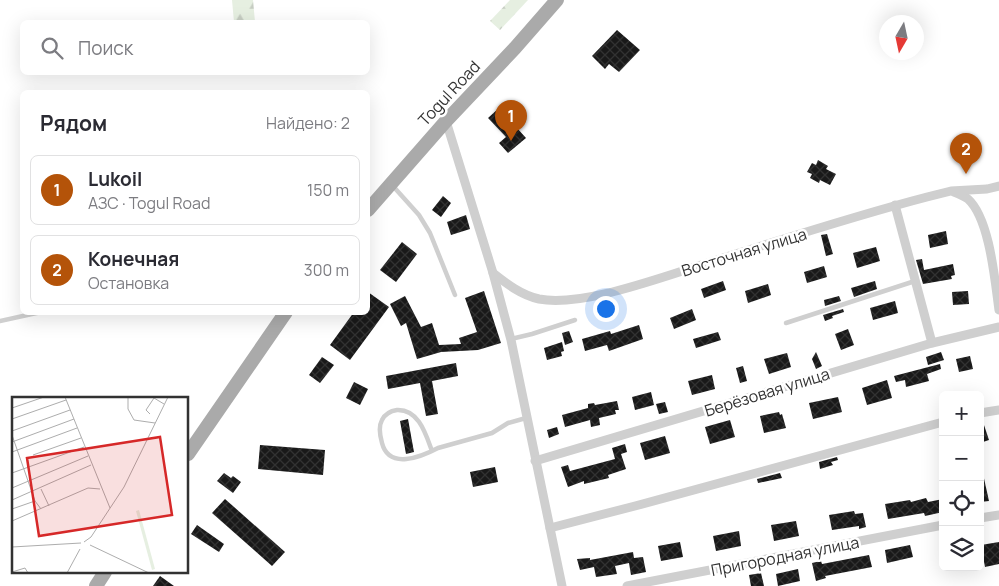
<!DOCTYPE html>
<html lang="ru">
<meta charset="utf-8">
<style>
body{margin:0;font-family:Manrope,sans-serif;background:#f2f2f3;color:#2b2b33}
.controls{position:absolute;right:15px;bottom:15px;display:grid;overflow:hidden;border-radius:8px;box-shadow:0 5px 20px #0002}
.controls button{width:45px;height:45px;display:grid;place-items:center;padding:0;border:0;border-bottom:1px solid #e1e1e2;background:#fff;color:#2b2b33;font:25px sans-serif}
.compass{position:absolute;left:879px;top:15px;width:45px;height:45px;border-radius:50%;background:#fff;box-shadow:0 5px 20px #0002;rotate:189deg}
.you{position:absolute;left:605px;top:308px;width:18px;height:18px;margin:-12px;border:4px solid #fff;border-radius:50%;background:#1a73e8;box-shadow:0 0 0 8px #1a73e833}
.badge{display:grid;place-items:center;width:32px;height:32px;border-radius:50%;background:#b45309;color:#fff;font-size:16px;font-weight:700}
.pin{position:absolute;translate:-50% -41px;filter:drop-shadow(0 1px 2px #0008)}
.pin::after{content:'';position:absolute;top:26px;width:18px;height:15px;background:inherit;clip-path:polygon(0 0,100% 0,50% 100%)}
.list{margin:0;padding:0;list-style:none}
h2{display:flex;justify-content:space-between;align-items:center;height:65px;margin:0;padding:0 20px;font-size:21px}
h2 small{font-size:16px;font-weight:400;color:#7c7c81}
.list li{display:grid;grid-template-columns:32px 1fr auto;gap:15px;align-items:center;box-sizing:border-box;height:70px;margin:0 10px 10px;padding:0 10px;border:1px solid #e1e1e2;border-radius:8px}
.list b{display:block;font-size:19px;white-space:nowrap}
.list p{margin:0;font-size:16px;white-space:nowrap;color:#7c7c81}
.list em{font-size:16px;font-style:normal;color:#7c7c81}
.icon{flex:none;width:28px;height:28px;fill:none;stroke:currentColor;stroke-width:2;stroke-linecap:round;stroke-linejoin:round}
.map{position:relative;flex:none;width:999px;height:586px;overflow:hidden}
.search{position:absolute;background:#fff;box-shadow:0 5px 20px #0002;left:20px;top:20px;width:350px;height:55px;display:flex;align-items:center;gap:12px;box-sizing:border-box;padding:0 18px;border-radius:8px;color:#7c7c81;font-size:19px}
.panel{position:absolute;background:#fff;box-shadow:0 5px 20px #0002;left:20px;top:90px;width:350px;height:225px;border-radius:8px}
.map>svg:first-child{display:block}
</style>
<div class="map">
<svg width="999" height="586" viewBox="0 0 999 586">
<defs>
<pattern id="forest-firs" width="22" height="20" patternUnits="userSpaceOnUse" patternTransform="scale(1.25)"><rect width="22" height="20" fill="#e6efe1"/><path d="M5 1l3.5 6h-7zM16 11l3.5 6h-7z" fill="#c6cdc2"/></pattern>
<pattern id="building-cross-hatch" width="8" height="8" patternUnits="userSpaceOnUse" patternTransform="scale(1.25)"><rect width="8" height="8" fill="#191919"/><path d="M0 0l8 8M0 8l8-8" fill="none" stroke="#323232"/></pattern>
</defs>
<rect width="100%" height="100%" fill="#fff"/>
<!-- forest -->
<g fill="url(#forest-firs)">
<path d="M232,0H253L255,22H234Z"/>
<path d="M510,0H528L500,30L490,21Z"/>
</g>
<!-- building -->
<g fill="url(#building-cross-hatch)">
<path d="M617,30L640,50L619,72L609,64L605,69L592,56Z"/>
<path d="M499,108L526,138L508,153L499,143L506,137L488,118Z"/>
<path d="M818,160L828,166L826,169L836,174L830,185L820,180L819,183L810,178L812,174L807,172L812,163L816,165Z"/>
<path d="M443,196L451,203L441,217L432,210Z"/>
<path d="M466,215L470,229L451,235L447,222Z"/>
<path d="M946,231L948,244L930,248L928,235Z"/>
<path d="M827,234L833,254L826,256L821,235Z"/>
<path d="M402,242L417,254L396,282L380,270Z"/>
<path d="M876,247L880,261L857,268L853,253Z"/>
<path d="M922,259L924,270L953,264L955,275L951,276L952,279L923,284L916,260Z"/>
<path d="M824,266L827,277L807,283L804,272Z"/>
<path d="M723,281L726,290L704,298L701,289Z"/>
<path d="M875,281L877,289L854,297L851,288Z"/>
<path d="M768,284L771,295L748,303L745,291Z"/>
<path d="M484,291L501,343L478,350L441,352L417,359L406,323L401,326L390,304L405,296L421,327L432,323L439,345L461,344L459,338L477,332L465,298Z"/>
<path d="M968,291L969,304L953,305L952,292Z"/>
<path d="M368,292L389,307L350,360L330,345L354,312H368Z"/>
<path d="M839,296L841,301L825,306L824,300Z"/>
<path d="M895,301L898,313L873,320L870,308Z"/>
<path d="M692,309L696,320L674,329L670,318Z"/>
<path d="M843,309L844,312L832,316L833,318L825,321L823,315Z"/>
<path d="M639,325L643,339L609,351L607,345L585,351L582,339L610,331L611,334Z"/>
<path d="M848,329L854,345L841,350L835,334Z"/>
<path d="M569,331L573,342L565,345L562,333Z"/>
<path d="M718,332L721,340L696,348L693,339Z"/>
<path d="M562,342L564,351L561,352L562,356L547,360L544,348Z"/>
<path d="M816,352L822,366L816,369L812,359Z"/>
<path d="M941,352L944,360L928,365L926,357Z"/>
<path d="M787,353L791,367L769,374L764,359Z"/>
<path d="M970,356L973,369L959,372L956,359Z"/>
<path d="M322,357L334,365L320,383L309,375Z"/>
<path d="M456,363L458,376L432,381L438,414L426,416L420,383L388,389L386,376Z"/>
<path d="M940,364L941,369L927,374L929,381L906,387L905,380L896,382L894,376Z"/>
<path d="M743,366L747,381L740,383L736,368Z"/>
<path d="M712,375L715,389L692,395L688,381Z"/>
<path d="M887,380L892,398L867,405L862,388Z"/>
<path d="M354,382L368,389L360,405L346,398Z"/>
<path d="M651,392L654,405L635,410L632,397Z"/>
<path d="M838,397L842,412L813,419L809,403Z"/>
<path d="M617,401L619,410H615L616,414L599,418L600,425L591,427L590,420L565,427L562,415L588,408V404L594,403L595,405Z"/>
<path d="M665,402L668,412L659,414L656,404Z"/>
<path d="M779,412L780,415L782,414L786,428L764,433L760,416Z"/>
<path d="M408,419L414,452L406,454L400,421Z"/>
<path d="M980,419H982L989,440L980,443Z"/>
<path d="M730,420L735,437L710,444L705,427Z"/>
<path d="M557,427L559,434L549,438L547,430Z"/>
<path d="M665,436L670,453L645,460L640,443Z"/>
<path d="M625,444L627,452L621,454L626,469L608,475L609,478L584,484V481L568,487L561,467L568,465L570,471L615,459L612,448Z"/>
<path d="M260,445L325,450L323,475L258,469Z"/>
<path d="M837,457L838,460L831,462L833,465L820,469L819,462Z"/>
<path d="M495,467L498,482L473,487L470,472Z"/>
<path d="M224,473L231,478L233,476L241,482L233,493L217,481Z"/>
<path d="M780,473L782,478L758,483L757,479Z"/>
<path d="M983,474L989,501L980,502V475Z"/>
<path d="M926,498L928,502L943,499V512L925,516L924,513L888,519L885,504L910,500L911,502Z"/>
<path d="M225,499L285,552L272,566L212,513Z"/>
<path d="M854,511L855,514L863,513L866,527L859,529V526L832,530L829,515Z"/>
<path d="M796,521L799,536L774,541L771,525Z"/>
<path d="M197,525L224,544L219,552L191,534Z"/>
<path d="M739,531L741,546L716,551L713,536Z"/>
<path d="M680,542L683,557L661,561L658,546Z"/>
<path d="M999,542V564L985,567L981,545Z"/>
<path d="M910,545L913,557L887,563L885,550Z"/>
<path d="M633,552L634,558L643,557L646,572L631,575L629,563L615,566L617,574L596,577L594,567L580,570L577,559L590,558V560Z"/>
<path d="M869,555L872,567L825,576L826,578L816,581L812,563L821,561L822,564Z"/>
<path d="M798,569L800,581L778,586L776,574Z"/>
<path d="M761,573L764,586H751L749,575Z"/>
<path d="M160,576L174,586H153Z"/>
</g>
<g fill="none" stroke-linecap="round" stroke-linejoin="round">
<!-- service -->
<g stroke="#cfcfcf" stroke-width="4.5">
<path d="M392,185L419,215L430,233L455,295"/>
<path d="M0,321L41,312"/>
<path d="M786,323L915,281"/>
<path d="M511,339L532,334L575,320"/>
<path d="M432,451C426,435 419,409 397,410C390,411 385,414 382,420C378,427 380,436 382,443C389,470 421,457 438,448L492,433L508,423L526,418"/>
</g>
<!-- minor -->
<g stroke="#cfcfcf" stroke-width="9">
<path d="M446,121L493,273L511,340L562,586"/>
<path d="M954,192C959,194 964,196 968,199C990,219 995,282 999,310"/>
<path d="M895,205L932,343"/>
<path d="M493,273C507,284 521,295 539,299C581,307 656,279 698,266C774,242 850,217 927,197L951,191L987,189L999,186"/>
<path d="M980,413L999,410"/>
<path d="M535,461L932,343L999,327"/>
<path d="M980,518L999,515"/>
<path d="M550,528L635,506L943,422"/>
<path d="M627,586L943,525"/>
</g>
<!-- primary -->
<g stroke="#aaa" stroke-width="14">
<path d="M368,210L446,121L515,48L557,0"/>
<path d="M188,454L286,312"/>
<path d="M96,586L105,572"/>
</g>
</g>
<g text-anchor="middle" stroke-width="5" stroke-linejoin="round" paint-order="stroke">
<!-- street labels -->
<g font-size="16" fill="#323232" stroke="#fff">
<text transform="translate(449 93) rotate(-47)" y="6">Togul Road</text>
<text transform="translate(744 252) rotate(-17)" y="6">Восточная улица</text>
<text transform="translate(767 392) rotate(-17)" y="6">Берёзовая улица</text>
<text transform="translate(785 556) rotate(-11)" y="6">Пригородная улица</text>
</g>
</g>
<!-- overview -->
<g transform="translate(12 397)">
<rect width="176" height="176" fill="#fff"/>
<path d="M127,113L143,172L140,173L124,114Z" fill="#e6efe1"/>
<path fill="none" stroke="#adadad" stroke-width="1" d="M53,0L98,111M116,0V12L122,23L143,26M0,11L32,0M138,17L134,13L142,1L152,7M0,22L54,3M0,34L58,13M0,38L23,104L29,112M0,45L62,22M0,55L65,31M21,58L69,41M0,76L72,50M0,91L76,59M29,92L37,109M0,103L79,68M0,112L23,104M0,124L76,91L88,92M72,145L79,140L112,90L156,0M78,148L137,176M0,150L69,146M0,175L13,171L16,176M55,176L68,152"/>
<path fill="#d62828" fill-opacity="0.15" stroke="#d62828" stroke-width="2.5" d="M148,40L160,118L27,139L15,61Z"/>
<rect width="176" height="176" fill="none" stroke="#323232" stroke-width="2.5"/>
</g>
</svg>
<div class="controls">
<button>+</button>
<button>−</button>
<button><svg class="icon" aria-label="locate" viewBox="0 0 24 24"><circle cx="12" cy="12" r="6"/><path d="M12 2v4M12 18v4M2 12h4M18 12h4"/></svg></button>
<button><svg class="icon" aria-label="layers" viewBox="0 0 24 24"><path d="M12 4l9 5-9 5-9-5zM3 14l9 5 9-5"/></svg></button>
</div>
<svg class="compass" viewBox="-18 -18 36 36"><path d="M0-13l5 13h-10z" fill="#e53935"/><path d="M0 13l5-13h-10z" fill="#7c7c81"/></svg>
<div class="you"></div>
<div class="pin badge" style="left:511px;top:141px">1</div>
<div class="pin badge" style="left:966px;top:174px">2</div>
<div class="search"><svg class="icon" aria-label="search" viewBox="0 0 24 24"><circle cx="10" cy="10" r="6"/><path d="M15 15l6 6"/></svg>Поиск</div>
<section class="panel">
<h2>Рядом<small>Найдено: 2</small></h2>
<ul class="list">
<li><span class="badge">1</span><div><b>Lukoil</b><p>АЗС · Togul Road</p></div><em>150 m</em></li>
<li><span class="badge">2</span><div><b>Конечная</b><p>Остановка</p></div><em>300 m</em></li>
</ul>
</section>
</div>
